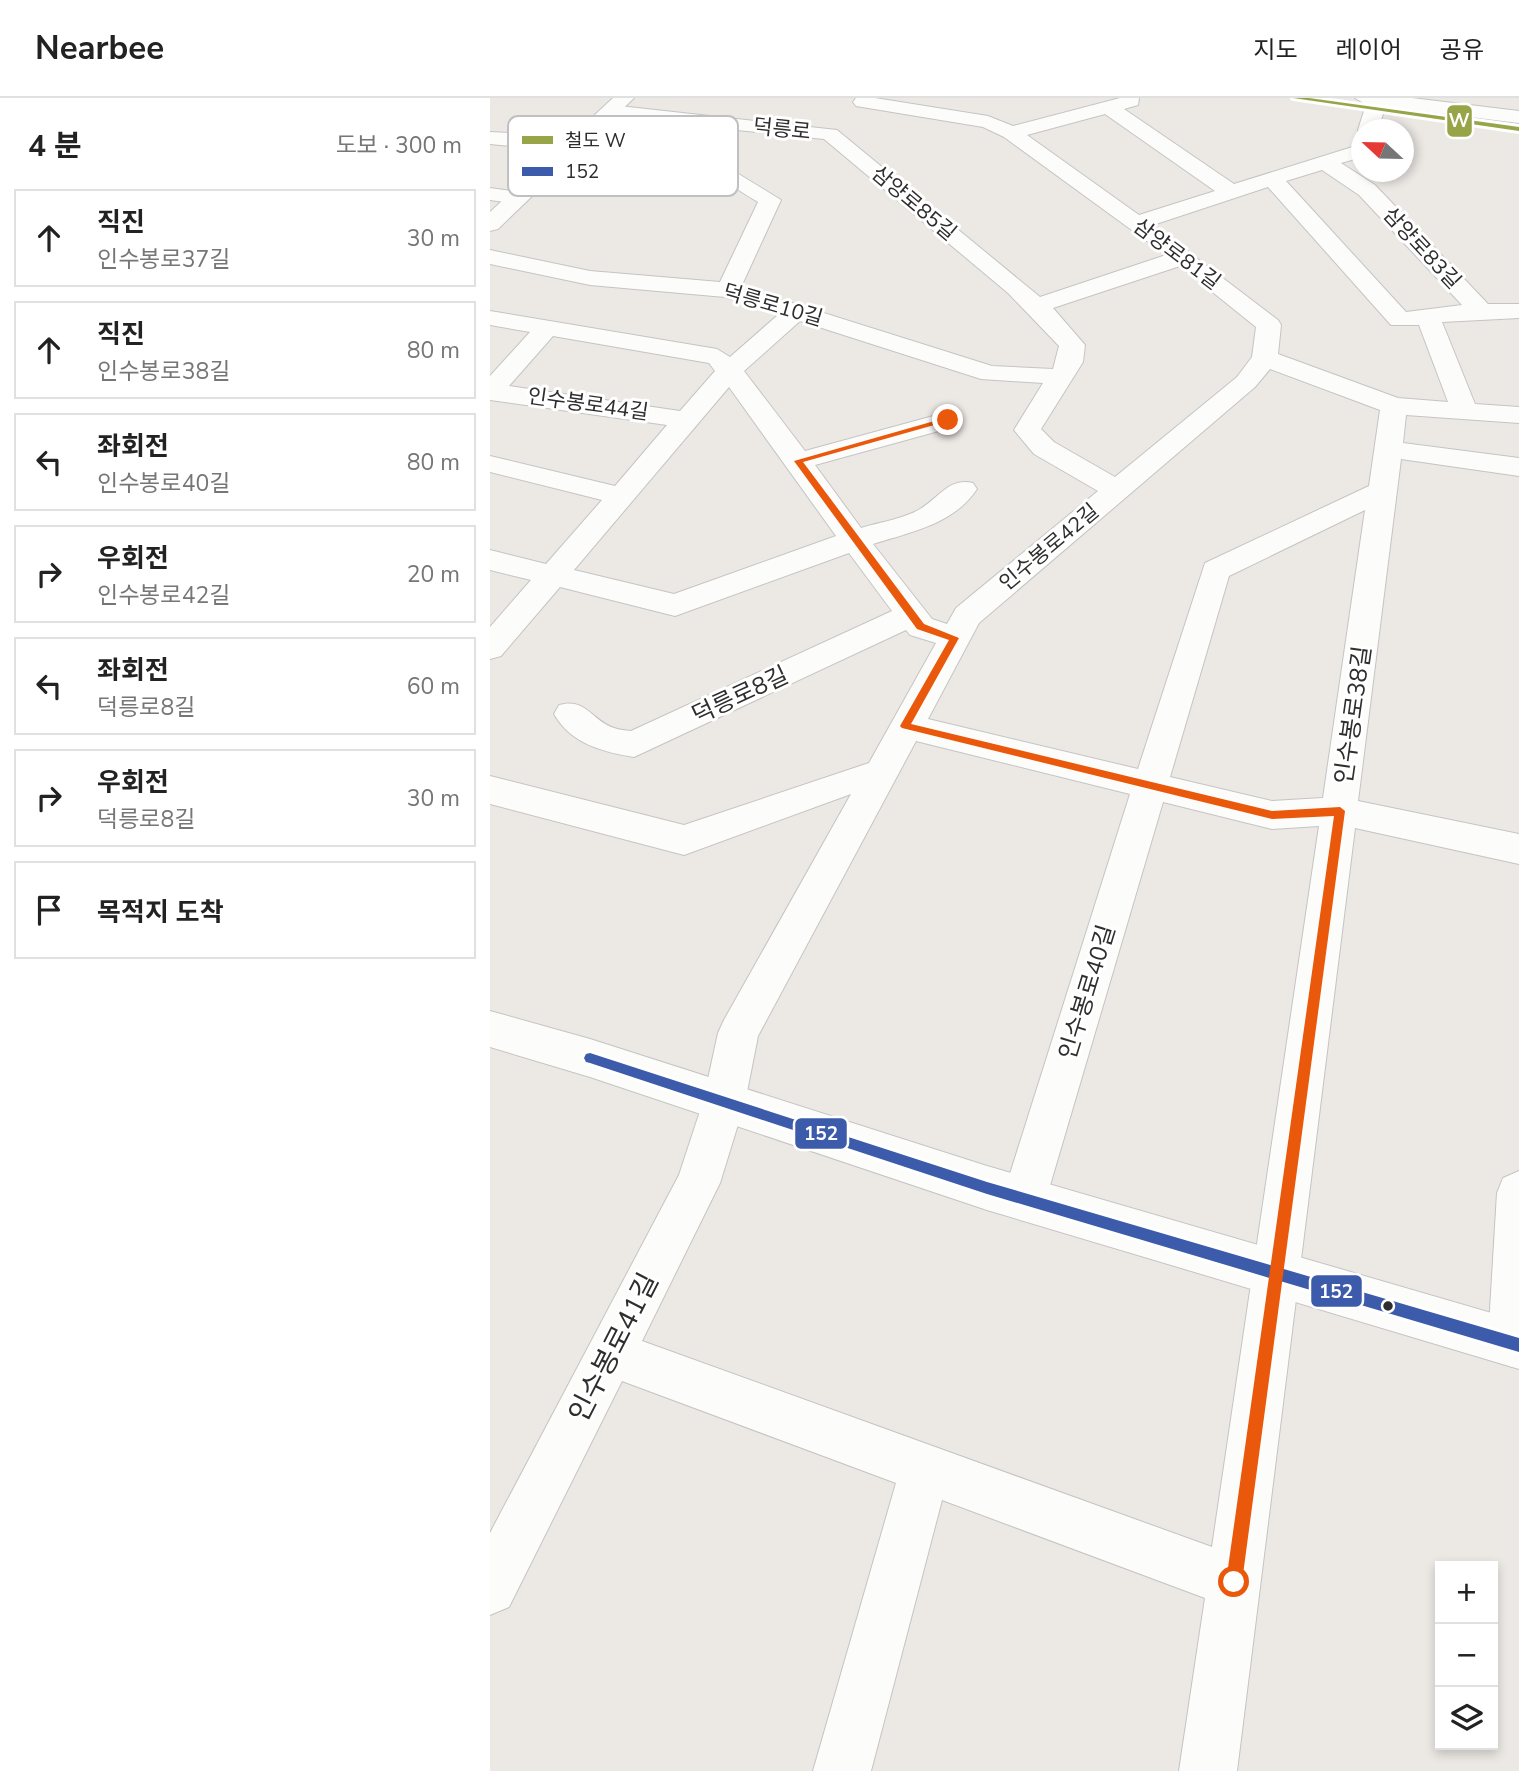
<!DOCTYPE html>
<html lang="ko">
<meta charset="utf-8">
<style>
body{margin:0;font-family:"Nunito Sans","Noto Sans KR",sans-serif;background:#f6f6f6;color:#222}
.controls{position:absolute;right:21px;bottom:21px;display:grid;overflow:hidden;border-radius:0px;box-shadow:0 4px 10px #0003}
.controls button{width:63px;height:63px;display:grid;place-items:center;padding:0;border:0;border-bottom:2px solid #e0e0e0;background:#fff;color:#222;font:35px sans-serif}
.compass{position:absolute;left:861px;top:21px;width:63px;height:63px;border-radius:50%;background:#fff;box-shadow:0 4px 10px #0003;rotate:292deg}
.stop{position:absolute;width:21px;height:21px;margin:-16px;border:5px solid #ea580c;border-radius:50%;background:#fff}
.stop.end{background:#ea580c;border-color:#fff;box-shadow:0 2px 7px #0008}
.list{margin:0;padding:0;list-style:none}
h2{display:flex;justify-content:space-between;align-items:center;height:91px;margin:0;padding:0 28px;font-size:30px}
h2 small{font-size:23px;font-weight:400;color:#767676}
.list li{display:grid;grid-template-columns:46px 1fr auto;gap:21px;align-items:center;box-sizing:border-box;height:98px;margin:0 14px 14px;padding:0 14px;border:2px solid #e0e0e0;border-radius:0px}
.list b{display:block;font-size:26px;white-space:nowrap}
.list p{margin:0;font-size:23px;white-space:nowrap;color:#767676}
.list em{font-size:23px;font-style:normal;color:#767676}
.icon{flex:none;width:38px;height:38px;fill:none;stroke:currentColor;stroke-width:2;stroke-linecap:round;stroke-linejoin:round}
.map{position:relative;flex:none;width:1029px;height:1673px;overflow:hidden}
header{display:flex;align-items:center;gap:42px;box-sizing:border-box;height:98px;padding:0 35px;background:#fff;border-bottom:2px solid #e0e0e0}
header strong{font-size:33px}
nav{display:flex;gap:38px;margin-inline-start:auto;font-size:24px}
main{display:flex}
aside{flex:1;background:#fff}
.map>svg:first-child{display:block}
</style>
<header>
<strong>Nearbee</strong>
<nav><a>지도</a><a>레이어</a><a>공유</a></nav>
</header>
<main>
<aside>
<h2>4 분<small>도보 · 300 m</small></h2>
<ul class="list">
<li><svg class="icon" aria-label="ahead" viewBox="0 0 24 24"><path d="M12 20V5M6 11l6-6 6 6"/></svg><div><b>직진</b><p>인수봉로37길</p></div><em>30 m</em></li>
<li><svg class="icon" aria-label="ahead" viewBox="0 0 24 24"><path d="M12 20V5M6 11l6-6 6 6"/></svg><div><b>직진</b><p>인수봉로38길</p></div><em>80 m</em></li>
<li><svg class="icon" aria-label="left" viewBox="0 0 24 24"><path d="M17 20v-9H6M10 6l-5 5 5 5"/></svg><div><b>좌회전</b><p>인수봉로40길</p></div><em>80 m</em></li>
<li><svg class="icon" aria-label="right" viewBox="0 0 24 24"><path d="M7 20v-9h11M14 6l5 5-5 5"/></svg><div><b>우회전</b><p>인수봉로42길</p></div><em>20 m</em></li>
<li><svg class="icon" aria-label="left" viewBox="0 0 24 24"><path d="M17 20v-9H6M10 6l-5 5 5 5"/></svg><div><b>좌회전</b><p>덕릉로8길</p></div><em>60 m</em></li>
<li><svg class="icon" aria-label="right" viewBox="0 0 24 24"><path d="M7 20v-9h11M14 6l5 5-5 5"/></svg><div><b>우회전</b><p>덕릉로8길</p></div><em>30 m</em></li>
<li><svg class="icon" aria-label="arrive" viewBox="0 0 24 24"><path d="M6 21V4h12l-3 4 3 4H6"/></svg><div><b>목적지 도착</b></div></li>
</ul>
</aside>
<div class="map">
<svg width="1029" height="1673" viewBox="0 0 1029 1673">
<rect width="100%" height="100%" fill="#ece8e4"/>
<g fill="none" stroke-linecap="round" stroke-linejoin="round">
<!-- minor casing -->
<g stroke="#c5c4c5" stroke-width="2">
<g id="minor">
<path d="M366,0H385L498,18L523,28L630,0H649L648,7L634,11L744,86L872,46V59L851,65L885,87L998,206H1029V220L952,224L985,306L1029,309V325L916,317L913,345L1029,360V378L911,361L868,703L1029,736V766L865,730L747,1673H689L715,1500L452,1402L381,1673H323L406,1385L132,1283L19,1509L0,1517V1435L189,1077L213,1004L228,935L234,922L361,696L194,757L0,706V678L194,727L379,665L446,545L420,537L416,532L144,659C113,654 81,646 64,616L69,607C96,599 102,623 124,630C129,632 136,632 141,633L402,513L359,455L185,518L70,489L11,558L0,561V529L41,482L0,472V452L56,466L112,402L0,374V358L125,388L177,327L0,302V278L40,234L0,227V213L227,251L240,259L289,216L235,199L100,187L0,166V152L100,173L230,184L268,104C242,89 217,68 188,60C128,43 61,53 0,46V34L142,41L189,48L229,64L291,102L251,189L502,268L563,271L569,248L518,195L334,41L120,19L110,13L120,7L347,32L550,199L676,157L514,39L493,29L366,8L363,4ZM615,16L725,93L649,117L537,37ZM832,72L869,97L972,207L916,214L796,83ZM778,89L901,227H929L958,304L908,300L788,256L791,227L788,222L663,127ZM690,168L766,229L762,259L747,279L625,379L564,344L551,331L593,264L595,247L563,210ZM310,223L491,281L553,285L524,332L544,356L608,393L466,510L457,526L442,521L383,446C421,434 464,426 487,391L483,385C459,379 449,400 430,411C414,421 390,424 371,430L325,367L467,328L471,322L467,316L458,314L315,353L254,273ZM63,238L219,265L225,273L190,313L19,288ZM780,271L890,312L879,388L715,465L648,671L438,621L489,525L765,289ZM239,289L346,438L184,496L84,472ZM875,412L833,700L782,703L680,679L739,478ZM426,643L640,696L512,1101L518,1116L534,1123L550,1116L556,1101L673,704L782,731L829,728L722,1449L152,1243L230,1085L255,1004L268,938Z"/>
<path d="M878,0H898L888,32H872V36L868,32Z"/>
<path d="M0,90L36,95L39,100L28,106L0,102Z"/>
<path d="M1029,1073V1266L1022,1269L1005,1262L998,1245L1007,1095L1013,1080Z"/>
</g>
</g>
<!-- secondary casing -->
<g stroke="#c5c4c5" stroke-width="2">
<g id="secondary">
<path d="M123,0H144L8,131L0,133V114Z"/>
<path d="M865,0H922L1029,13V25L875,6Z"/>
<path d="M0,913L100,941L497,1068L1029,1223V1271L497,1112L100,979L0,949Z"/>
</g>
</g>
<!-- minor -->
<use href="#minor" fill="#fcfcfb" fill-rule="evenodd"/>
<!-- secondary -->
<use href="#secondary" fill="#fcfcfb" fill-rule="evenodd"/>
<!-- bus-1 casing -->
<g stroke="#fff" stroke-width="6">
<path id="bus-1" d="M100,955L497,1084L1029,1240V1254L497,1096L100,965L96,964L94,960L96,956Z"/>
</g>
<!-- bus-1 -->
<use href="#bus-1" fill="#3d5bab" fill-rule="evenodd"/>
<!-- rail-1 casing -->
<g stroke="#fff" stroke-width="6">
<path id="rail-1" d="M803,0H819L1029,29V33Z"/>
</g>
<!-- rail-1 -->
<use href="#rail-1" fill="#97a448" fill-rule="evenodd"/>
</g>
<!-- route -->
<path fill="#ea580c" d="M455,320L462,322L313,364L434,526L469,540L421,626L782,713L850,709L855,713L752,1484L744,1492L736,1484L844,718L782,721L412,630L410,628L459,542L427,531L304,363Z"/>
<!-- markers -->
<circle fill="#2e2e2e" stroke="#fff" stroke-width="2.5" cx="898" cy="1208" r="6"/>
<g text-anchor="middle" stroke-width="6" stroke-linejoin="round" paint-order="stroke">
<!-- far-street labels -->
<g font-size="21" fill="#2e2e2e" stroke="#fff">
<text transform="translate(292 31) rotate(6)" y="7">덕릉로</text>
<text transform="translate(424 105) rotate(40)" y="7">삼양로85길</text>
<text transform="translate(932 150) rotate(47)" y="7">삼양로83길</text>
<text transform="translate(687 156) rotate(37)" y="7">삼양로81길</text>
<text transform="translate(283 207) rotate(16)" y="7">덕릉로10길</text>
<text transform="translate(98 306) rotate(8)" y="7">인수봉로44길</text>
<text transform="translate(559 449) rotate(-40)" y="7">인수봉로42길</text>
</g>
<!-- street labels -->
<g font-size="24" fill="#2e2e2e" stroke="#fff">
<text transform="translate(250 597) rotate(-25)" y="8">덕릉로8길</text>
<text transform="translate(863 617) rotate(-82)" y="8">인수봉로38길</text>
<text transform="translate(597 894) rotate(-73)" y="8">인수봉로40길</text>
</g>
<!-- near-street labels -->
<g font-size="28" fill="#2e2e2e" stroke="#fff">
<text transform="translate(123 1249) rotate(-63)" y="10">인수봉로41길</text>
</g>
</g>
<!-- legend -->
<rect x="18" y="18" width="230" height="80" rx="10" fill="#fff" stroke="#c0c0c0" stroke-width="2"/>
<rect x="32" y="38" width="31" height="8" fill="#97a448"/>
<rect x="32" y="69" width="31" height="9" fill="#3d5bab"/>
<g font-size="19" fill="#2e2e2e">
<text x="75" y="49">철도 W</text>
<text x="75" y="80">152</text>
</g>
<g stroke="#fff" stroke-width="2.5">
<rect x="956" y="6" width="27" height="34" rx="7" fill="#97a448"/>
<rect x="304" y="1019" width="54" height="33" rx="7" fill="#3d5bab"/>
<rect x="820" y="1176" width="53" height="34" rx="7" fill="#3d5bab"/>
</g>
<g font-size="19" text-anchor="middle" font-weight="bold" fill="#fff">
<text x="969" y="29">W</text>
<text x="331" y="1042">152</text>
<text x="846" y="1200">152</text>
</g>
</svg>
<div class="controls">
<button>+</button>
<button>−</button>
<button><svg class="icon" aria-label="layers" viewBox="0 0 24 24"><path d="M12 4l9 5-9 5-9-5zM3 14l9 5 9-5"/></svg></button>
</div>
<svg class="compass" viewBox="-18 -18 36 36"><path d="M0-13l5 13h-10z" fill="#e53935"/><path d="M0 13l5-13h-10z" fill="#767676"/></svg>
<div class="stop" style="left:744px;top:1484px"></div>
<div class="stop end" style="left:458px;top:322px"></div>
</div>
</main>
